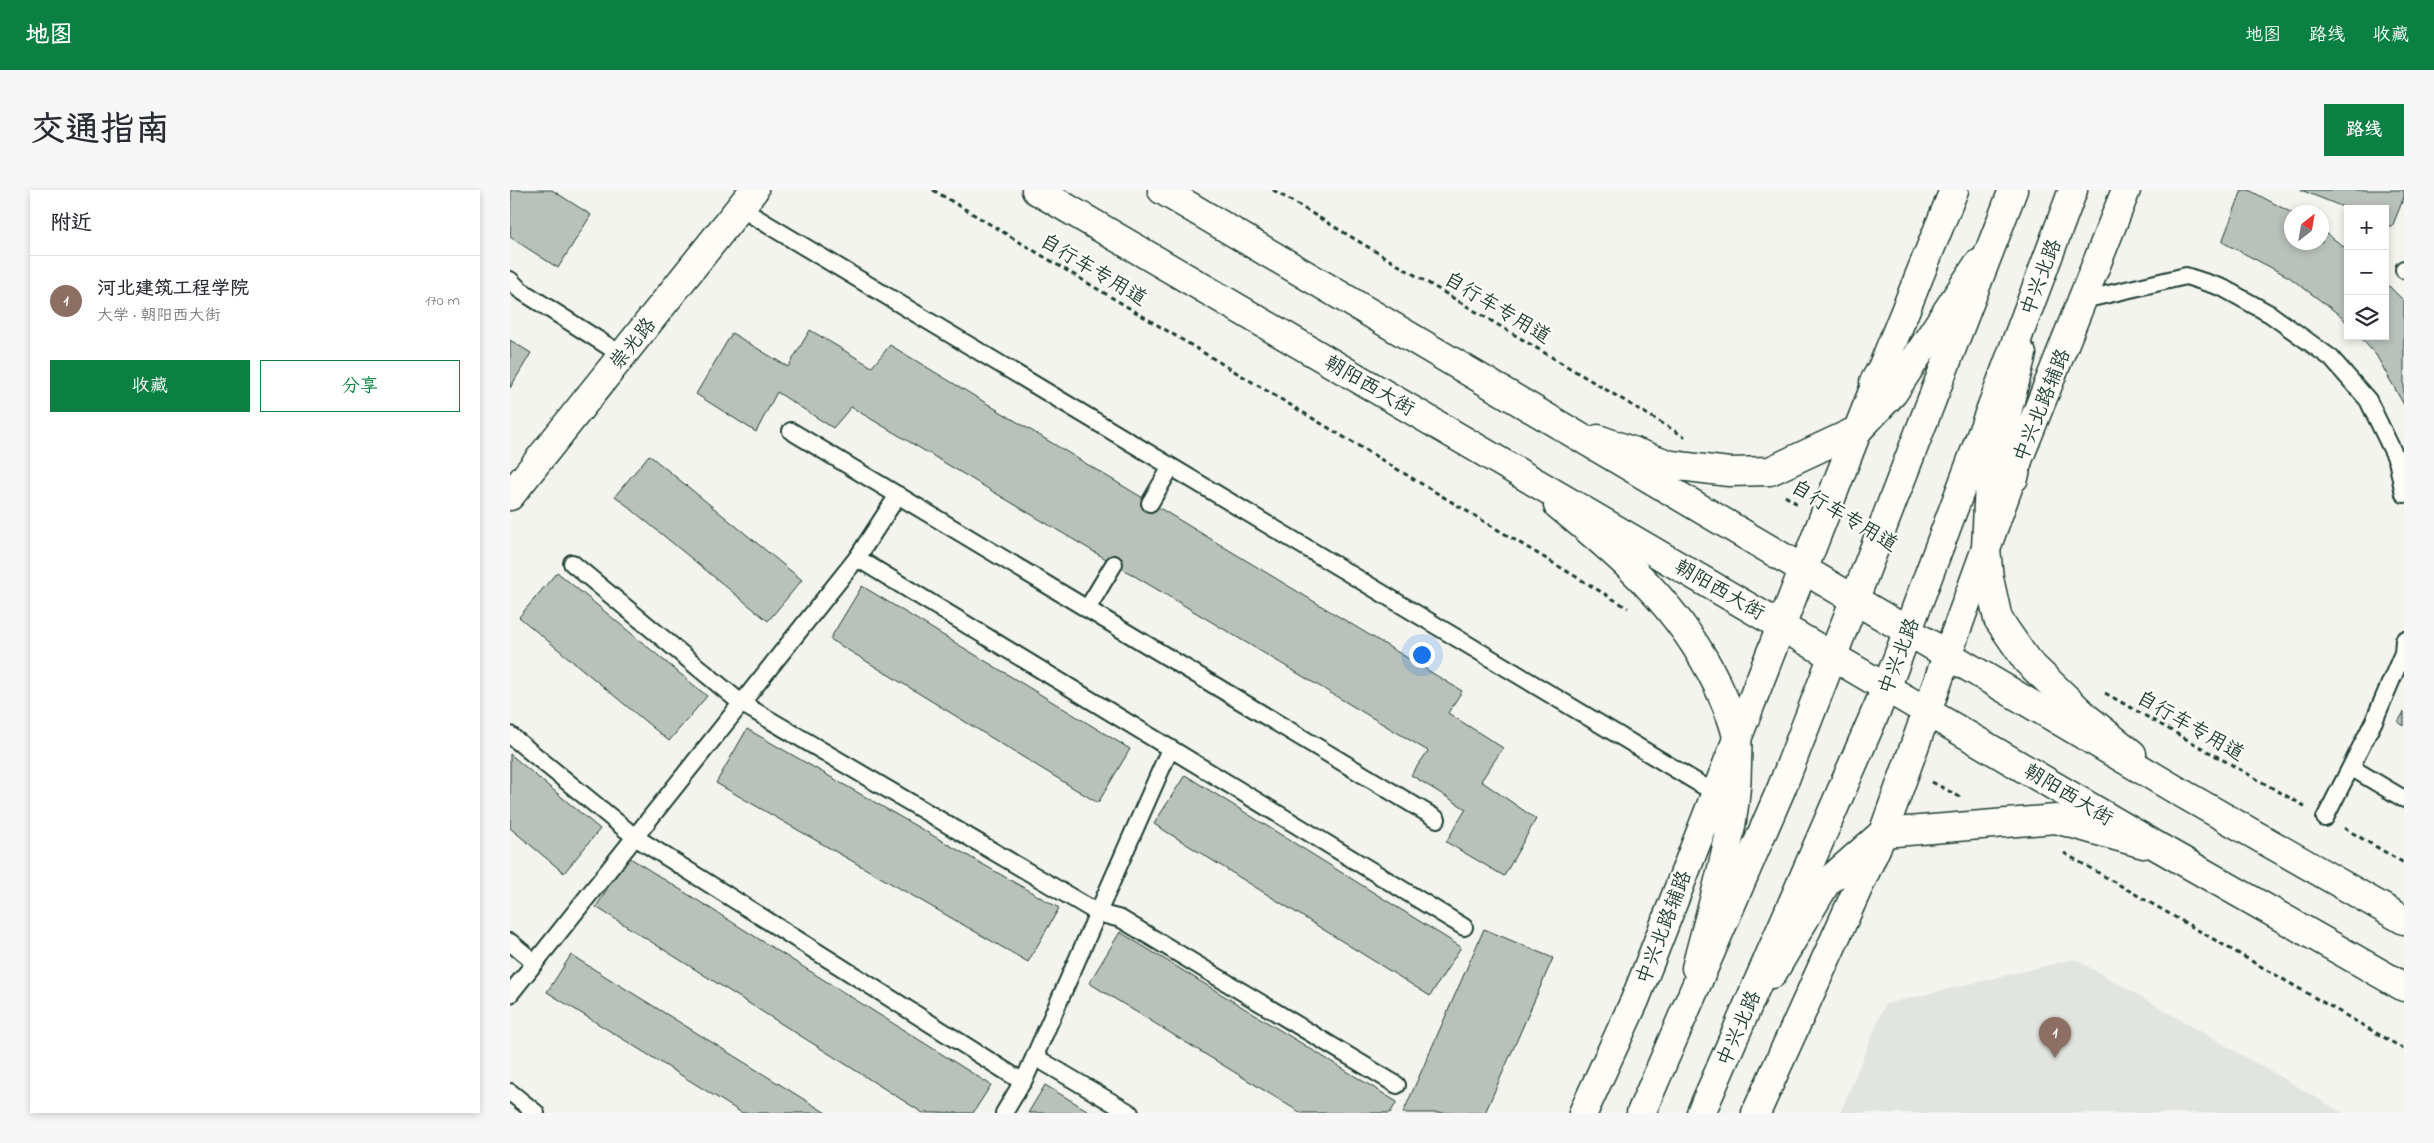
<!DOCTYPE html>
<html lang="zh">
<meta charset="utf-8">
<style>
body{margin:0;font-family:"Indie Flower","LXGW WenKai TC",sans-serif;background:#f7f7f7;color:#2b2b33}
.controls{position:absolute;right:15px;top:15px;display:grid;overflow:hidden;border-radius:0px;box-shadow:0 2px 8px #0003}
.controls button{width:45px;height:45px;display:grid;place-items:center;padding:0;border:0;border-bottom:1px solid #e1e1e2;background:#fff;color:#2b2b33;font:25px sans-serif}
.compass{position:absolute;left:1774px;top:15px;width:45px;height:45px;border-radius:50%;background:#fff;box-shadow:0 2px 8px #0003;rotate:31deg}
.you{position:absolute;left:911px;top:464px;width:18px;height:18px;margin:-12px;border:4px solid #fff;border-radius:50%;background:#1a73e8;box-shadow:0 0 0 8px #1a73e833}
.badge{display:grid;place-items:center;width:32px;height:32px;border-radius:50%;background:#0b8043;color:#fff;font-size:16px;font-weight:700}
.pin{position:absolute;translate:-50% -41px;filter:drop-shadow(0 1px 2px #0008)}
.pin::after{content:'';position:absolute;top:26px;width:18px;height:15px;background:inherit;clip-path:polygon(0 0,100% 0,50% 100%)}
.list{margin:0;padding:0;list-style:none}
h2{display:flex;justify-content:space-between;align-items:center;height:65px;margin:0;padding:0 20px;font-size:21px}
h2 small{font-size:16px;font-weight:400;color:#7c7c81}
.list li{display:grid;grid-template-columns:32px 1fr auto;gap:15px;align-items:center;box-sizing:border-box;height:90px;padding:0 20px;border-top:1px solid #e1e1e2}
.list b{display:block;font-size:19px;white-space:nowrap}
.list p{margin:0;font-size:16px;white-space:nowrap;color:#7c7c81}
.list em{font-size:16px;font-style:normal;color:#7c7c81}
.actions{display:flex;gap:10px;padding:15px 20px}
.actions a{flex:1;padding:11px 0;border:1px solid #0b8043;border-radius:0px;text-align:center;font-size:18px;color:#0b8043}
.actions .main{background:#0b8043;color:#fff}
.icon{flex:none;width:28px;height:28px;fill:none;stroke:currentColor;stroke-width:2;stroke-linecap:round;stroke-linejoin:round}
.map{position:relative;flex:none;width:1894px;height:923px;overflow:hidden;border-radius:0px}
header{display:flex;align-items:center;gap:30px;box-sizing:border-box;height:70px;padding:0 25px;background:#0b8043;color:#fff}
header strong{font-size:24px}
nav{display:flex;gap:28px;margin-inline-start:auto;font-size:18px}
.intro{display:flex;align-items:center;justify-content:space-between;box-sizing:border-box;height:120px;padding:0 30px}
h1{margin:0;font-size:35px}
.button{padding:12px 22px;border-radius:0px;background:#0b8043;color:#fff;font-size:18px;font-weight:700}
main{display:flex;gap:30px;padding:0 30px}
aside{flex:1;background:#fff;border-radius:0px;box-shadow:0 2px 8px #0003}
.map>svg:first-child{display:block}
</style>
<header>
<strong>地图</strong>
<nav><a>地图</a><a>路线</a><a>收藏</a></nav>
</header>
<div class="intro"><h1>交通指南</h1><a class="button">路线</a></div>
<main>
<aside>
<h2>附近<small></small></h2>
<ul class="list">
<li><span class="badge" style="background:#8d6e63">1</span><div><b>河北建筑工程学院</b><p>大学 · 朝阳西大街</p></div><em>170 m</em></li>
</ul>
<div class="actions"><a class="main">收藏</a><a>分享</a></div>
</aside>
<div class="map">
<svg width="1894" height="923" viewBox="0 0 1894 923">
<rect width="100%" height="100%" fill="#f4f4ef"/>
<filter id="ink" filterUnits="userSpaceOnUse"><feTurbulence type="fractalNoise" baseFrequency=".02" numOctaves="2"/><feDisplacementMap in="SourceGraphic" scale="10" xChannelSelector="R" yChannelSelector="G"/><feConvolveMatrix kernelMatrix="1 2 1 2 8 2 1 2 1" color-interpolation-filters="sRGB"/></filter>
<g filter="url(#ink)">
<!-- built -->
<path fill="#e2e5df" d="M1565,769L1833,923H1330L1375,814Z"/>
<!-- building -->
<g fill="#b9c1bb" stroke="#1f3d34">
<path d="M1,0H42L81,25L48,78L0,47Z"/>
<path d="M1732,0H1739L1782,23V52H1812V40L1838,60V134L1831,126L1779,87L1712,52Z"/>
<path d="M1791,0H1894V7L1882,37L1875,34V19H1838Z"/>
<path d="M1875,92L1894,111V215L1866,165L1849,146H1875Z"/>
<path d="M300,140L362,177L380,155L952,501L938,523L993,558L971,591L1026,629L994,686L936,652L956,619L901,585L918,561L341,217L323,238L267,202L246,242L186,204L222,143L278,177Z"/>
<path d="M0,150L21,163L0,198Z"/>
<path d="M139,265L292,390L258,431L105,306Z"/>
<path d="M47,382L197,506L159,551L9,427Z"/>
<path d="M352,396L620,559L588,613L320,449Z"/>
<path d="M1894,522V536L1888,532Z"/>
<path d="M237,539L549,718L518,772L206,593Z"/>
<path d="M0,564L90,639L54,683L0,638Z"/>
<path d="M675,585L951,757L920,806L644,634Z"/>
<path d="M117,666L481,895L463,923H413L86,717Z"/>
<path d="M974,739L1043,768L975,923H893Z"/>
<path d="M610,742L887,912L880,923H791L579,793Z"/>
<path d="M61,765L316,923H232L37,802Z"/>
<path d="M535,895L582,923H518Z"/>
</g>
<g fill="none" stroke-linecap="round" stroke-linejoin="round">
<!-- lane casing -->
<g stroke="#1f3d34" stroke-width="20">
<g id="lane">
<path d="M230,18L1205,603"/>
<path d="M1894,79V80"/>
<path d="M0,90L10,100L112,165"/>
<path d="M1573,110L1676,86L1713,98L1760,124L1821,168L1858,210L1887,270L1894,304"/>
<path d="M281,241L927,629"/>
<path d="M640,313L661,277"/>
<path d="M347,368L954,737"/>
<path d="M62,373L231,513L588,723L611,729L887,895"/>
<path d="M577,419L604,374"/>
<path d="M0,545L125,647L513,892"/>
<path d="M1842,578L1894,609"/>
<path d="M1815,628L1864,531L1893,463L1894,450"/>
<path d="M0,752L25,773"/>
<path d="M0,804L347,368L388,305"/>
<path d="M525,867L620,923"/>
<path d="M0,902L26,923"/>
<path d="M494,923L516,886L660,559"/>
</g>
</g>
<!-- secondary casing -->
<g stroke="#1f3d34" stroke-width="31">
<g id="secondary">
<path d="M1512,164L1479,292L1476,359L1479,388L1488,429L1517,471L1578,529L1622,564"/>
<path d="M1364,192L1372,178L1444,0"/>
<path d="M1088,249L1161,275L1219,282L1260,281L1348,240L1383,203L1468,74"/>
<path d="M1504,288L1508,270L1616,0"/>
<path d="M0,306L244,0"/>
<path d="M1048,315C1113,368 1170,417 1207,494C1215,511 1224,530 1227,548C1228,556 1227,566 1227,574C1227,641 1202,713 1186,778"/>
<path d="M1262,784L1316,693L1373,643L1546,629L1634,654"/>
<path d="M1073,923L1125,810L1372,178"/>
<path d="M1246,923L1373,643L1508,270"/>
</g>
</g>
<!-- primary casing -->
<g stroke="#1f3d34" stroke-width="31">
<g id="primary">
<path d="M526,0L1650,658L1894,797"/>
<path d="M652,0L1668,601L1894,730"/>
<path d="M1131,923L1272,597L1503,0"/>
<path d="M1191,923L1377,496L1563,0"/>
</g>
</g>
<!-- path -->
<g stroke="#1f3d34" stroke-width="3" stroke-dasharray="5 4" stroke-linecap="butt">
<path d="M423,0L1118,418"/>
<path d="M763,0L1175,247"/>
<path d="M1275,306L1289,315"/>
<path d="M1595,503L1796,617"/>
<path d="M1422,592L1450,607"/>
<path d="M1834,638L1894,673"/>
<path d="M1554,663L1894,859"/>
</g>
<!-- lane -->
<use href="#lane" stroke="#fdfcf7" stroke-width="16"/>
<!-- secondary -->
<use href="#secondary" stroke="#fdfcf7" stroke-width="28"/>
<!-- primary -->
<use href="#primary" stroke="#fdfcf7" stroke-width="28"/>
</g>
</g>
<g text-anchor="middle" stroke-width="4.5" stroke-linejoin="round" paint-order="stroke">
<!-- street labels -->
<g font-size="20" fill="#1f3d34" stroke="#fdfcf7">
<text transform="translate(584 79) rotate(31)" y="7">自行车专用道</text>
<text transform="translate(1530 87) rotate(-69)" y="7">中兴北路</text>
<text transform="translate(988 117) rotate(31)" y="7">自行车专用道</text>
<text transform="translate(122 153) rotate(-51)" y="7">崇光路</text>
<text transform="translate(860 195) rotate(30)" y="7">朝阳西大街</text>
<text transform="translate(1531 215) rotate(-68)" y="7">中兴北路辅路</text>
<text transform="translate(1335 325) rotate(31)" y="7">自行车专用道</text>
<text transform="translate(1210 399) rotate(30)" y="7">朝阳西大街</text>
<text transform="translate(1388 466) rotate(-69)" y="7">中兴北路</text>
<text transform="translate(1681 535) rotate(30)" y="7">自行车专用道</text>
<text transform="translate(1559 604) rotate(31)" y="7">朝阳西大街</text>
<text transform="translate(1153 737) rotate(-69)" y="7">中兴北路辅路</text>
<text transform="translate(1228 838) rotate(-66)" y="7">中兴北路</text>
</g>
</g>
</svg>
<div class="controls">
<button>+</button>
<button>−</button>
<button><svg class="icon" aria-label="layers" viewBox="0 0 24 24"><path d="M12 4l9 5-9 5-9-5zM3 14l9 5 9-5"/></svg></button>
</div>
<svg class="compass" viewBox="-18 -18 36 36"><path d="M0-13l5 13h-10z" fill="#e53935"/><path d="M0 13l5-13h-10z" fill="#7c7c81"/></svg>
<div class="you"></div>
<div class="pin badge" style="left:1545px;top:868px;background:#8d6e63">1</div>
</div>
</main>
